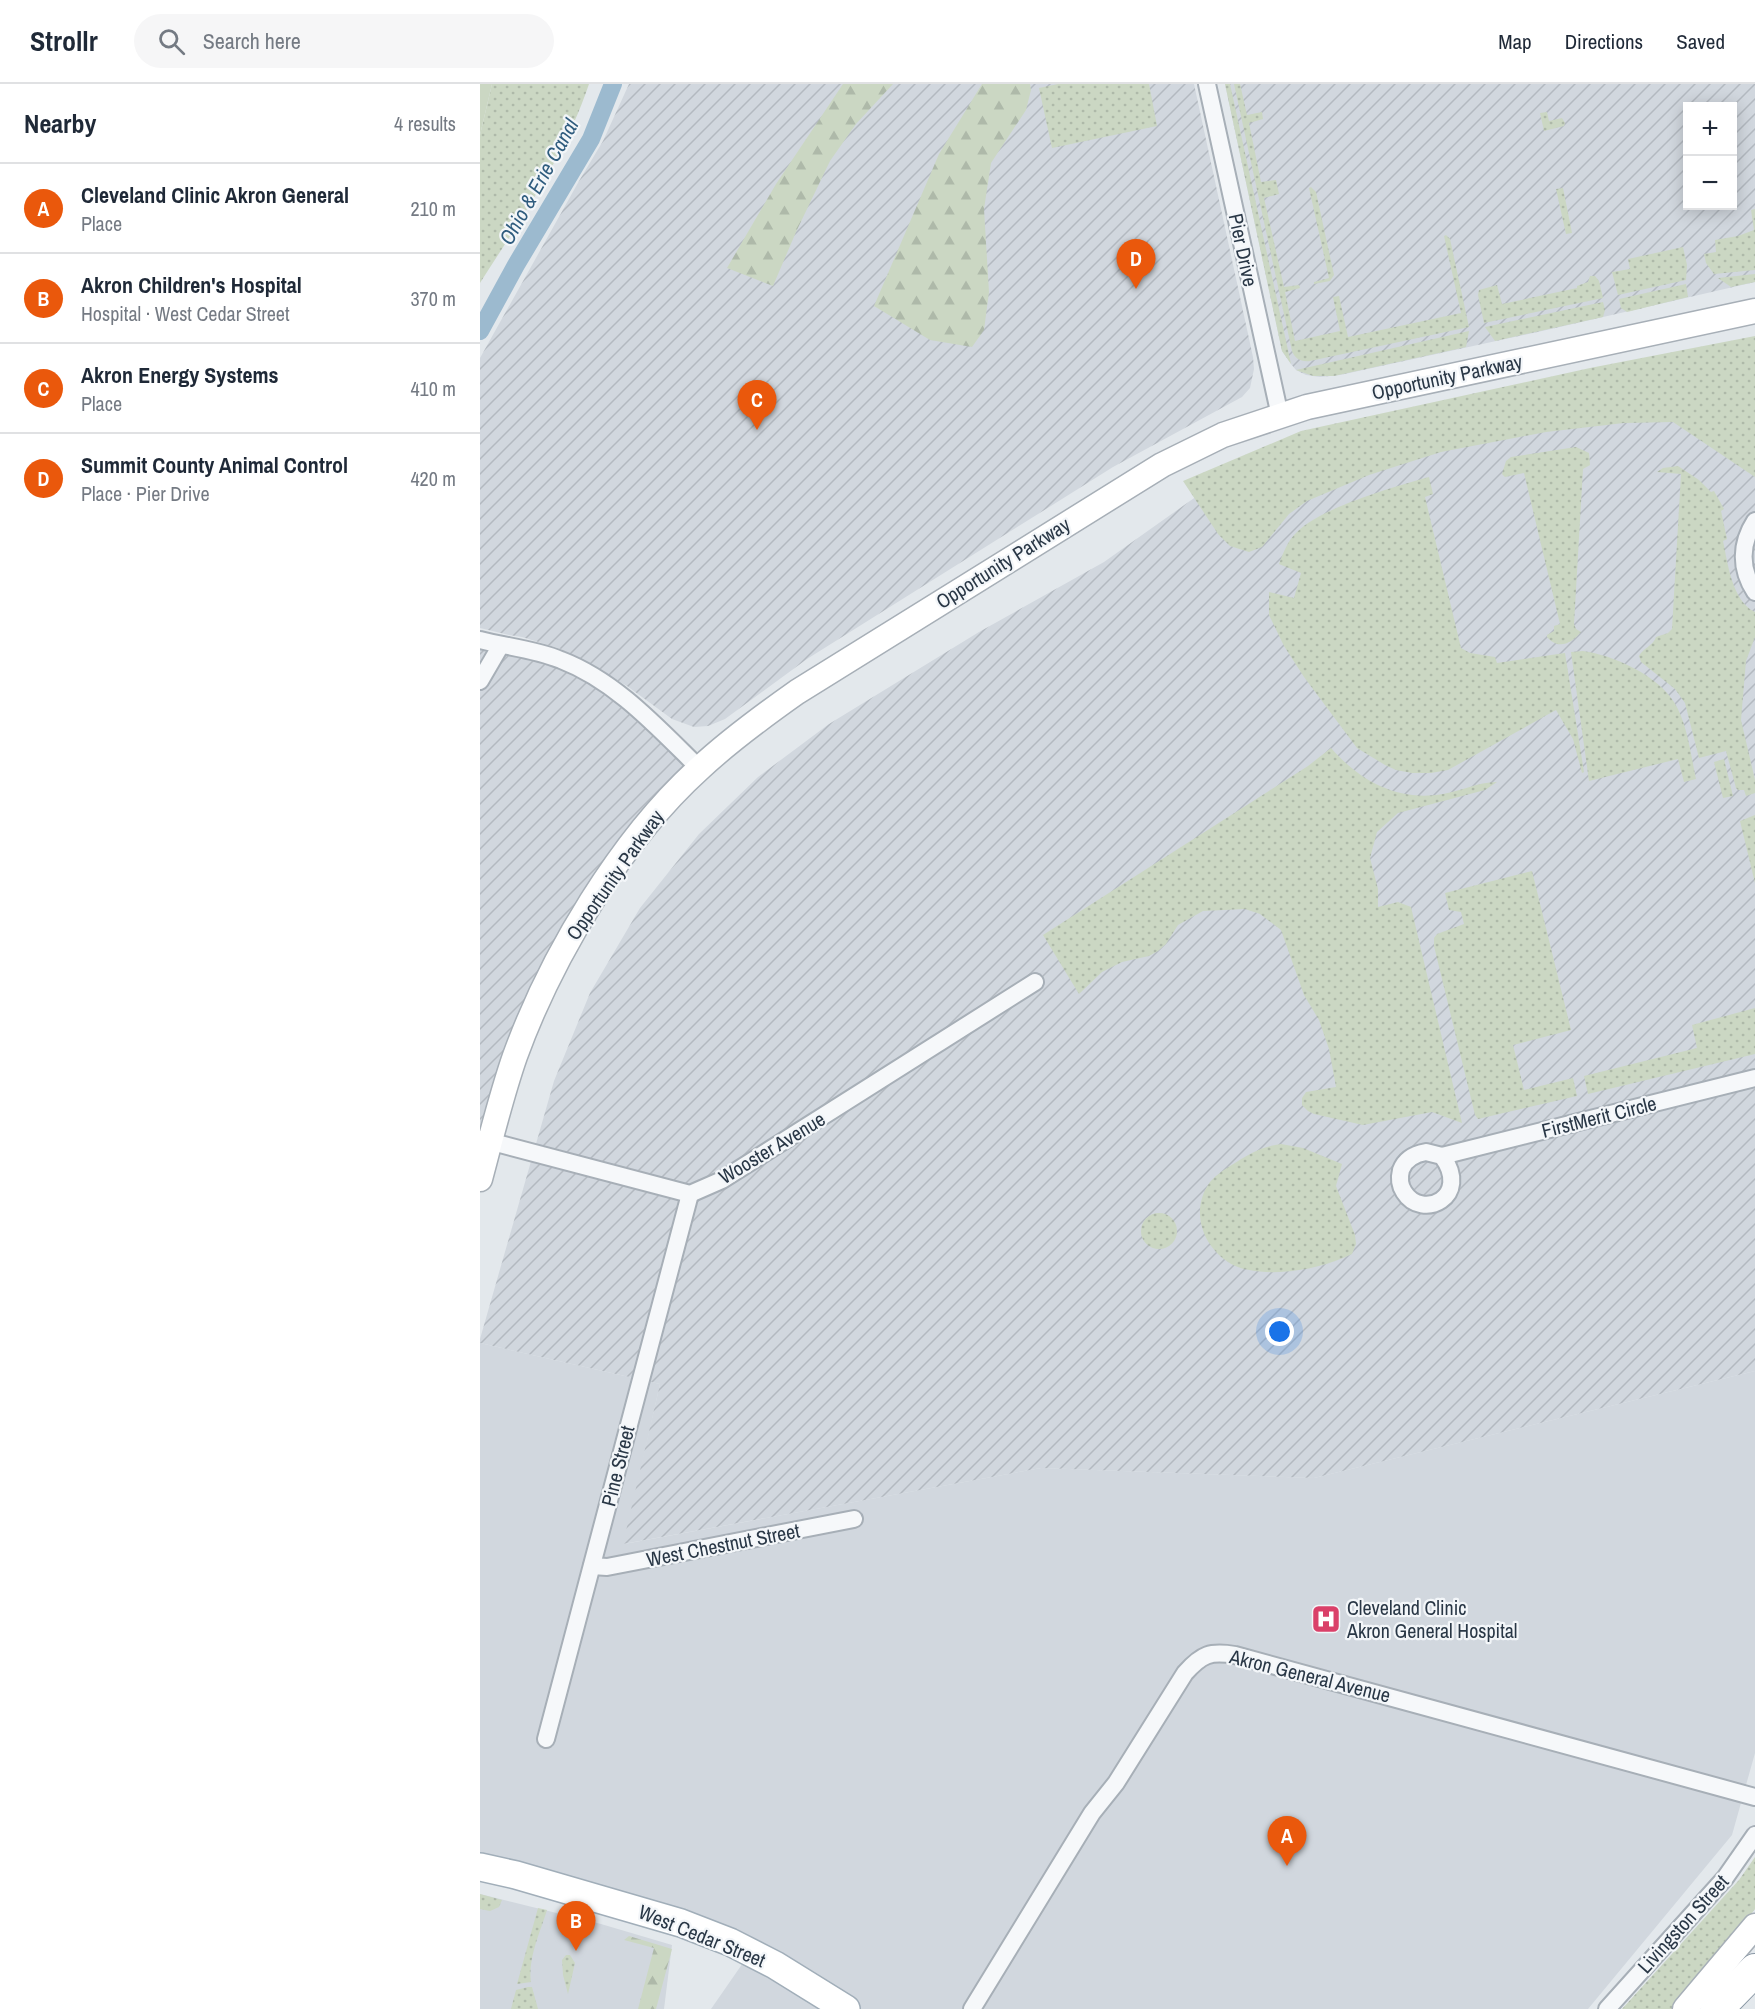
<!DOCTYPE html>
<meta charset="utf-8">
<style>
body{margin:0;font-family:"Archivo Narrow",sans-serif;background:#f6f6f7;color:#1f2937}
.controls{position:absolute;right:18px;top:18px;display:grid;overflow:hidden;border-radius:0px;box-shadow:0 3px 15px #0003}
.controls button{width:54px;height:54px;display:grid;place-items:center;padding:0;border:0;border-bottom:2px solid #e0e1e3;background:#fff;color:#1f2937;font:30px sans-serif}
.you{position:absolute;left:800px;top:1248px;width:21px;height:21px;margin:-15px;border:4px solid #fff;border-radius:50%;background:#1a73e8;box-shadow:0 0 0 9px #1a73e833}
.badge{display:grid;place-items:center;width:39px;height:39px;border-radius:50%;background:#ea580c;color:#fff;font-size:20px;font-weight:700}
.pin{position:absolute;translate:-50% -50px;filter:drop-shadow(0 2px 3px #0008)}
.pin::after{content:'';position:absolute;top:32px;width:21px;height:18px;background:inherit;clip-path:polygon(0 0,100% 0,50% 100%)}
.list{margin:0;padding:0;list-style:none}
h2{display:flex;justify-content:space-between;align-items:center;height:78px;margin:0;padding:0 24px;font-size:26px}
h2 small{font-size:20px;font-weight:400;color:#747a83}
.list li{display:grid;grid-template-columns:39px 1fr auto;gap:18px;align-items:center;box-sizing:border-box;height:90px;padding:0 24px;border-top:2px solid #e0e1e3}
.list b{display:block;font-size:22px;white-space:nowrap}
.list p{margin:0;font-size:20px;white-space:nowrap;color:#747a83}
.list em{font-size:20px;font-style:normal;color:#747a83}
.icon{flex:none;width:33px;height:33px;fill:none;stroke:currentColor;stroke-width:2;stroke-linecap:round;stroke-linejoin:round}
.map{position:relative;flex:none;width:1275px;height:1925px;overflow:hidden}
header{display:flex;align-items:center;gap:36px;box-sizing:border-box;height:84px;padding:0 30px;background:#fff;border-bottom:2px solid #e0e1e3}
header strong{font-size:28px}
nav{display:flex;gap:33px;margin-inline-start:auto;font-size:21px}
.search{width:420px;height:54px;background:#f6f6f7;display:flex;align-items:center;gap:15px;box-sizing:border-box;padding:0 21px;border-radius:33px;color:#747a83;font-size:22px}
main{display:flex}
aside{flex:1;background:#fff}
.map>svg:first-child{display:block}
</style>
<header>
<strong>Strollr</strong>
<div class="search"><svg class="icon" aria-label="search" viewBox="0 0 24 24"><circle cx="10" cy="10" r="6"/><path d="M15 15l6 6"/></svg>Search here</div>
<nav><a>Map</a><a>Directions</a><a>Saved</a></nav>
</header>
<main>
<aside>
<h2>Nearby<small>4 results</small></h2>
<ul class="list">
<li><span class="badge">A</span><div><b>Cleveland Clinic Akron General</b><p>Place</p></div><em>210 m</em></li>
<li><span class="badge">B</span><div><b>Akron Children's Hospital</b><p>Hospital · West Cedar Street</p></div><em>370 m</em></li>
<li><span class="badge">C</span><div><b>Akron Energy Systems</b><p>Place</p></div><em>410 m</em></li>
<li><span class="badge">D</span><div><b>Summit County Animal Control</b><p>Place · Pier Drive</p></div><em>420 m</em></li>
</ul>
</aside>
<div class="map">
<svg width="1275" height="1925" viewBox="0 0 1275 1925">
<defs>
<pattern id="industrial-furrows" width="10" height="10" patternUnits="userSpaceOnUse" patternTransform="scale(1.5)"><rect width="10" height="10" fill="#d1d7de"/><path d="M-1 1l2-2M0 10L10 0M9 11l2-2" fill="none" stroke="#b3b9c0"/></pattern>
<pattern id="green-dots" width="8" height="8" patternUnits="userSpaceOnUse" patternTransform="scale(1.5)"><rect width="8" height="8" fill="#cbd7c3"/><path d="M2 2h.1M6 6h.1" fill="none" stroke="#aeb9a9" stroke-width="1.8" stroke-linecap="round"/></pattern>
<pattern id="forest-firs" width="22" height="20" patternUnits="userSpaceOnUse" patternTransform="scale(1.5)"><rect width="22" height="20" fill="#cbd7c3"/><path d="M5 1l3.5 6h-7zM16 11l3.5 6h-7z" fill="#aeb9a9"/></pattern>
</defs>
<rect width="100%" height="100%" fill="#e3e8ec"/>
<!-- built -->
<g fill="#d1d7de">
<path d="M0,1259L180,1300L144,1460L561,1384L834,1394L1275,1287V1669L1252,1751L1108,1925H231L274,1863L0,1781Z"/>
<path d="M0,1810L121,1840L192,1861L184,1925H0Z"/>
</g>
<!-- industrial -->
<g fill="url(#industrial-furrows)" fill-rule="evenodd">
<path d="M149,0H714L773,273L774,285L770,304L762,313L633,383L327,575L245,635L228,642L214,643L192,635L147,602L81,565L42,553L29,551L0,544V274L99,97L123,57Z"/>
<path d="M745,0H1275V198L1071,245L860,291L840,293L826,291L816,286L811,280L802,267ZM1208,22H1252V122H1208Z"/>
<path d="M1275,275V1287L834,1394L561,1384L143,1460L180,1300L0,1259V1255L74,997L110,909L160,824L219,750L278,693L349,640L499,548L624,478L748,390Z"/>
<path d="M0,564L3,565L7,570L23,567L67,575L126,606L211,684L134,775L0,1071Z"/>
</g>
<!-- green -->
<g fill="url(#green-dots)">
<path d="M12,0H109C85,72 40,136 0,199V51Z"/>
<path d="M578,0H669L677,42L572,64L559,4Z"/>
<path d="M745,0H750L811,280L802,267Z"/>
<path d="M754,0H760L767,31L782,28L783,35L769,39L781,98L796,96L799,110L784,114L804,203L819,201L820,204L805,208L815,257L860,247L853,213L859,212L868,253L981,229L964,152L966,151L970,155L989,243L830,277C821,278 815,275 812,267Z"/>
<path d="M1067,28L1069,37L1082,34L1085,39L1084,42L1064,47L1060,29Z"/>
<path d="M831,103L836,108L854,191L850,197L834,200V198L849,194L829,104Z"/>
<path d="M1083,104L1092,149L1086,150L1076,105Z"/>
<path d="M1275,125V186L1234,190L1226,179L1224,170L1236,168L1235,156L1258,152L1274,146L1271,126Z"/>
<path d="M1203,163L1207,181L1206,196L1138,211L1132,188L1150,185L1148,175Z"/>
<path d="M1275,190V198L1251,203L1238,194Z"/>
<path d="M1110,192H1115L1119,197L1123,214L1004,239L998,211L999,206L1017,201L1022,220L1097,204V202L1108,198Z"/>
<path d="M1206,200L1208,213L1147,228L1141,224L1139,215Z"/>
<path d="M1123,218L1125,226L1123,233L1015,257L1005,243Z"/>
<path d="M989,247L986,263L854,292H833L816,286Z"/>
<path d="M1275,252V393L1193,338L1144,339L1066,348L961,368L889,391L827,417L809,430L782,463L769,468L750,462L738,450L703,397L821,347L1110,284Z"/>
<path d="M1096,363L1109,369L1110,381L1103,385L1094,540L1096,545L1101,548C1091,560 1078,566 1067,553V551L1074,547V542L1080,540L1044,389L1025,393L1022,390L1026,377L1031,373Z"/>
<path d="M1198,382L1219,396L1231,408L1234,407L1244,425L1241,427L1247,455L1243,457C1248,480 1252,517 1275,528V553L1266,577L1261,636L1275,696V709L1266,712L1264,706H1258L1256,704L1246,667L1219,674L1205,619L1195,605L1161,578L1159,572C1163,564 1173,562 1176,553L1188,549L1192,545L1201,390L1177,388L1183,384Z"/>
<path d="M949,393L953,410L945,413L981,564L990,569L1015,573L1017,579L1085,569L1104,688L1102,689L1093,655L1076,626L968,686L951,689H932L916,686L905,681L877,664L824,593L804,562L789,531V508L814,514L821,489L799,480C803,469 808,456 817,448C842,423 914,403 949,393Z"/>
<path d="M1103,567C1133,571 1177,591 1194,618C1207,638 1211,672 1216,695L1204,698L1198,675L1109,697L1091,568Z"/>
<path d="M851,664C880,697 918,718 963,710C982,707 997,698 1017,698L1005,706L918,729L897,748L890,774L898,805V823L918,818L931,823L982,1039L952,1028L883,1041L834,1030L828,1027L822,1021V1014L826,1008L856,1003L849,965L839,936L824,911L801,846L780,830L765,825L723,827L698,841L686,860L678,867L669,872L642,878L622,888L599,910L563,851L828,682Z"/>
<path d="M1244,675L1253,712L1243,714L1234,678Z"/>
<path d="M1275,731V799L1260,737Z"/>
<path d="M1052,787L1091,946L1033,961L1044,1006L1093,994L1097,1012L998,1035L995,1031L954,862V854L957,850L984,840L981,828L969,826L965,809Z"/>
<path d="M1275,924V970L1108,1010L1104,992L1217,964L1212,941Z"/>
<path d="M801,1060L823,1064L862,1080L856,1102L875,1151L876,1160L872,1170C842,1185 797,1193 764,1185C728,1175 706,1131 730,1098C737,1090 746,1084 755,1079C772,1068 781,1063 801,1060Z"/>
<circle cx="679" cy="1147" r="18"/>
<path d="M1275,1773V1825L1235,1877L1198,1919L1193,1925H1142L1259,1796Z"/>
<path d="M0,1810L22,1816L19,1823L10,1827L0,1825Z"/>
<path d="M58,1824L67,1826C60,1849 48,1873 51,1898L37,1900Z"/>
<path d="M86,1871H90L95,1879L88,1910L83,1891L82,1876Z"/>
<path d="M48,1903H52L58,1925H31L36,1906Z"/>
</g>
<!-- forest -->
<g fill="url(#forest-firs)">
<path d="M363,0H413L376,40L350,77L316,148L293,202L247,184L296,100Z"/>
<path d="M502,0H550L551,6L546,26L511,79L504,125L509,208L504,246L492,263L450,256L394,222L459,70Z"/>
<path d="M149,1852L192,1865L176,1925H158L174,1864L144,1856Z"/>
</g>
<!-- pitch -->
<path fill="#cbd7c3" d="M0,0H12L0,51Z"/>
<g fill="none" stroke-linecap="round" stroke-linejoin="round">
<!-- canal -->
<path stroke="#9cbacf" stroke-width="18" d="M0,247L36,181L111,55L133,0"/>
<!-- minor casing -->
<g stroke="#a7afb7" stroke-width="20">
<g id="minor">
<path d="M727,0L800,332"/>
<path d="M1275,437C1260,460 1260,485 1275,508"/>
<path d="M0,556C27,563 55,565 81,576C136,597 178,644 219,684"/>
<path d="M0,597L21,561"/>
<path d="M1,1055L210,1110L242,1096L555,898"/>
<path d="M946,1068L962,1072C992,1113 942,1137 924,1108C920,1102 919,1094 921,1086C925,1075 935,1070 946,1068Z"/>
<path d="M962,1072L1275,994"/>
<path d="M112,1482L127,1483L374,1435"/>
<path d="M66,1655L210,1110"/>
<path d="M492,1925L612,1729L636,1699L705,1589C722,1570 730,1567 755,1571L1275,1713"/>
<path d="M1127,1925L1245,1794L1275,1751"/>
</g>
</g>
<!-- secondary casing -->
<g stroke="#a7afb7" stroke-width="27">
<g id="secondary">
<path d="M0,1095C11,1054 21,1012 35,972C71,873 141,755 220,684C250,656 283,632 317,608L682,381L743,351L827,323L1275,227"/>
<path d="M1205,1925L1275,1842"/>
</g>
</g>
<!-- primary casing -->
<g stroke="#a1aeb9" stroke-width="30">
<path id="primary" d="M0,1783L36,1791L201,1839L250,1858L295,1881L366,1925"/>
</g>
<!-- motorway casing -->
<g stroke="#8997a4" stroke-width="34">
<path id="motorway" d="M1237,1925L1275,1886"/>
</g>
<!-- minor -->
<use href="#minor" stroke="#f6f8fa" stroke-width="16"/>
<!-- secondary -->
<use href="#secondary" stroke="#fff" stroke-width="24"/>
<!-- primary -->
<use href="#primary" stroke="#fff" stroke-width="27"/>
<!-- motorway -->
<use href="#motorway" stroke="#fff" stroke-width="32"/>
</g>
<!-- icons -->
<defs>
<g id="hospital-square" transform="scale(1.5)"><rect x="-9" y="-9" width="18" height="18" rx="4" fill="#da4069" stroke="#f3f6f9"/><path d="M-5-5h3v3.5h4V-5h3V5h-3V1.5h-4V5h-3Z" fill="#fff"/></g>
</defs>
<g fill-rule="evenodd">
<use href="#hospital-square" x="846" y="1535"/>
</g>
<g text-anchor="middle" stroke-width="4.5" stroke-linejoin="round" paint-order="stroke">
<!-- street labels -->
<g font-size="20" fill="#293746" stroke="#f3f6f9">
<text transform="translate(763 166) rotate(78)" y="7">Pier Drive</text>
<text transform="translate(967 293) rotate(-12)" y="7">Opportunity Parkway</text>
<text transform="translate(523 479) rotate(-32)" y="7">Opportunity Parkway</text>
<text transform="translate(135 791) rotate(-55)" y="7">Opportunity Parkway</text>
<text transform="translate(1119 1033) rotate(-14)" y="7">FirstMerit Circle</text>
<text transform="translate(292 1064) rotate(-31)" y="7">Wooster Avenue</text>
<text transform="translate(138 1382) rotate(-76)" y="7">Pine Street</text>
<text transform="translate(243 1461) rotate(-11)" y="7">West Chestnut Street</text>
<text transform="translate(830 1592) rotate(14)" y="7">Akron General Avenue</text>
<text transform="translate(1203 1840) rotate(-48)" y="7">Livingston Street</text>
<text transform="translate(222 1852) rotate(22)" y="7">West Cedar Street</text>
</g>
<!-- poi labels -->
<g font-size="20" fill="#293746" stroke="#f3f6f9" text-anchor="start">
<text x="867" y="1531">Cleveland Clinic<tspan x="867" dy="23">Akron General Hospital</tspan></text>
</g>
<!-- water labels -->
<g font-size="21" font-style="italic" fill="#2f5c7e" stroke="#f3f6f9">
<text transform="translate(59 98) rotate(-61)" y="7">Ohio &amp; Erie Canal</text>
</g>
</g>
</svg>
<div class="controls">
<button>+</button>
<button>−</button>
</div>
<div class="you"></div>
<div class="pin badge" style="left:807px;top:1782px">A</div>
<div class="pin badge" style="left:96px;top:1867px">B</div>
<div class="pin badge" style="left:277px;top:346px">C</div>
<div class="pin badge" style="left:656px;top:205px">D</div>
</div>
</main>
